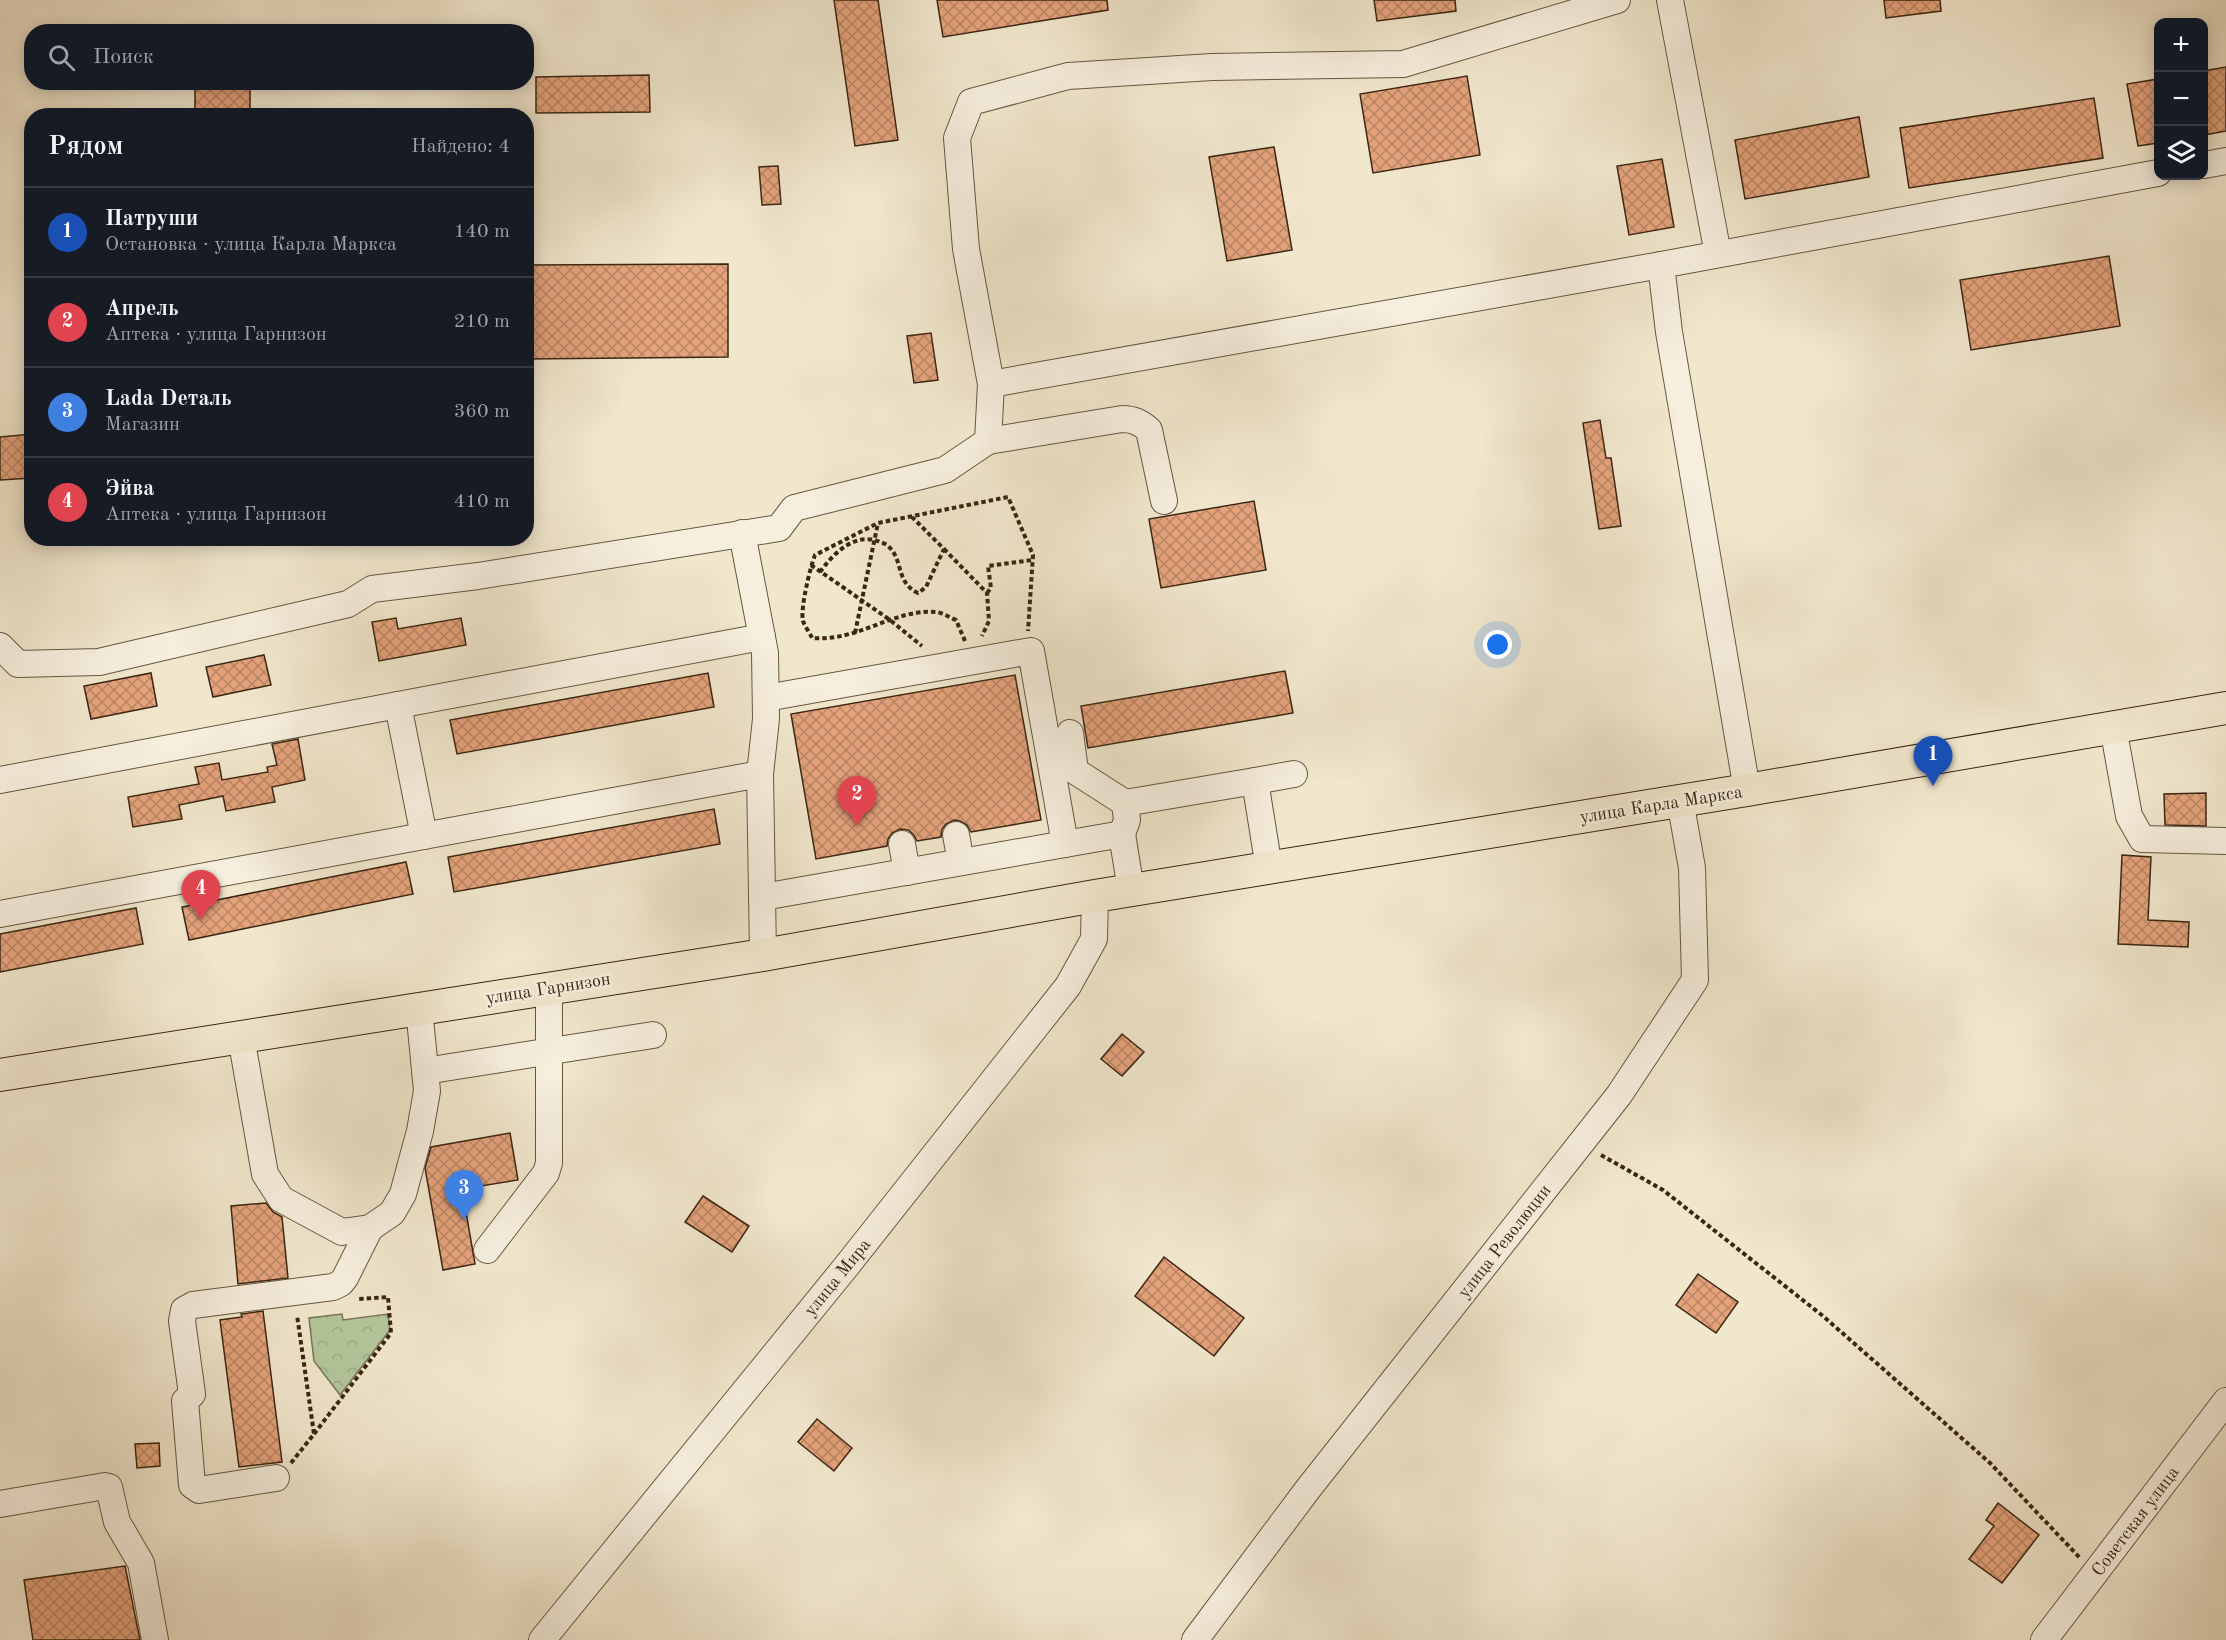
<!DOCTYPE html>
<html lang="ru">
<meta charset="utf-8">
<style>
body{margin:0;font-family:"Old Standard TT",serif;background:#20242c;color:#f1f3f6}
.controls{position:absolute;right:18px;top:18px;display:grid;overflow:hidden;border-radius:12px;box-shadow:0 3px 15px #0003}
.controls button{width:54px;height:54px;display:grid;place-items:center;padding:0;border:0;border-bottom:2px solid #363941;background:#171b24;color:#f1f3f6;font:30px sans-serif}
.you{position:absolute;left:1498px;top:645px;width:21px;height:21px;margin:-15px;border:4px solid #fff;border-radius:50%;background:#1a73e8;box-shadow:0 0 0 9px #1a73e833}
.badge{display:grid;place-items:center;width:39px;height:39px;border-radius:50%;background:#c59692;color:#fff;font-size:20px;font-weight:700}
.pin{position:absolute;translate:-50% -50px;filter:drop-shadow(0 2px 3px #0008)}
.pin::after{content:'';position:absolute;top:32px;width:21px;height:18px;background:inherit;clip-path:polygon(0 0,100% 0,50% 100%)}
.list{margin:0;padding:0;list-style:none}
h2{display:flex;justify-content:space-between;align-items:center;height:78px;margin:0;padding:0 24px;font-size:26px}
h2 small{font-size:20px;font-weight:400;color:#9ea1a6}
.list li{display:grid;grid-template-columns:39px 1fr auto;gap:18px;align-items:center;box-sizing:border-box;height:90px;padding:0 24px;border-top:2px solid #363941}
.list b{display:block;font-size:22px;white-space:nowrap}
.list p{margin:0;font-size:20px;white-space:nowrap;color:#9ea1a6}
.list em{font-size:20px;font-style:normal;color:#9ea1a6}
.icon{flex:none;width:33px;height:33px;fill:none;stroke:currentColor;stroke-width:2;stroke-linecap:round;stroke-linejoin:round}
.map{position:relative;flex:none;width:2226px;height:1640px;overflow:hidden}
.search{position:absolute;background:#171b24;box-shadow:0 3px 15px #0003;left:24px;top:24px;width:510px;height:66px;display:flex;align-items:center;gap:15px;box-sizing:border-box;padding:0 21px;border-radius:24px;color:#9ea1a6;font-size:22px}
.panel{position:absolute;background:#171b24;box-shadow:0 3px 15px #0003;left:24px;top:108px;width:510px;height:438px;border-radius:24px}
.map>svg:first-child{display:block}
</style>
<div class="map">
<svg width="2226" height="1640" viewBox="0 0 2226 1640">
<defs>
<pattern id="forest-crowns" width="20" height="18" patternUnits="userSpaceOnUse" patternTransform="scale(1.5)"><rect width="20" height="18" fill="#b4c79c"/><path d="M2 6a3 3 0 1 1 6 0M12 15a3 3 0 1 1 6 0" fill="none" stroke="#9cab85"/></pattern>
<pattern id="building-cross-hatch" width="8" height="8" patternUnits="userSpaceOnUse" patternTransform="scale(1.5)"><rect width="8" height="8" fill="#e5a37c"/><path d="M0 0l8 8M0 8l8-8" fill="none" stroke="#bb8564"/></pattern>
</defs>
<rect width="100%" height="100%" fill="#f1e7cd"/>
<filter id="stains"><feTurbulence type="fractalNoise" baseFrequency=".00333" numOctaves="4"/><feColorMatrix values="0 0 0 0 .2 0 0 0 0 .09 0 0 0 0 .02 0 0 0 .5 -.17"/></filter>
<radialGradient id="worn" r=".72"><stop offset=".6" stop-color="#630" stop-opacity="0"/><stop offset="1" stop-color="#630" stop-opacity=".3"/></radialGradient>
<!-- forest -->
<path fill="url(#forest-crowns)" stroke="#777656" stroke-width="1.5" d="M342,1314L343,1320L388,1314L390,1330L340,1395L314,1361L309,1318Z"/>
<!-- building -->
<g fill="url(#building-cross-hatch)" stroke="#3a2611" stroke-width="1.5">
<path d="M834,0H878L898,140L855,146Z"/>
<path d="M937,0H1107L1108,10L943,37Z"/>
<path d="M1374,0H1455L1456,11L1377,21Z"/>
<path d="M1884,0H1940L1941,11L1886,18Z"/>
<path d="M2226,67V131L2204,135V71Z"/>
<path d="M649,75L650,112L536,113V77Z"/>
<path d="M1467,76L1480,155L1373,173L1360,94Z"/>
<path d="M2158,79V143L2138,146L2127,84Z"/>
<rect x="195" y="82" width="55" height="34"/>
<path d="M2094,98L2103,158L1909,188L1900,128Z"/>
<path d="M1859,117L1869,177L1745,199L1735,140Z"/>
<path d="M1274,147L1292,250L1227,261L1209,157Z"/>
<path d="M1662,159L1674,227L1629,235L1617,166Z"/>
<path d="M778,166L781,204L762,205L759,167Z"/>
<path d="M2109,256L2120,326L1971,350L1960,280Z"/>
<path d="M728,264V357L526,359V265Z"/>
<path d="M931,333L938,380L914,383L907,336Z"/>
<path d="M1600,420L1606,458H1611L1621,526L1599,529L1583,423Z"/>
<path d="M32,434V478L0,480V437Z"/>
<path d="M1254,501L1266,570L1161,588L1149,519Z"/>
<path d="M396,618L398,629L461,618L466,645L379,661L372,622Z"/>
<path d="M264,655L271,685L213,697L206,667Z"/>
<path d="M1285,671L1293,713L1088,748L1081,706Z"/>
<path d="M151,673L157,706L91,719L84,686Z"/>
<path d="M708,673L714,707L457,754L450,720Z"/>
<path d="M1015,675L1041,820L971,832L967,825L960,821L954,820L946,824L942,829L941,837L917,841L913,834L908,830L900,829L892,833L888,839L887,846L816,859L791,714Z"/>
<path d="M298,739L305,780L272,787L275,802L226,811L223,796L179,805L182,819L133,827L128,797L199,784L195,767L219,763L222,780L268,772L267,767L277,765L272,744Z"/>
<path d="M2206,793V826L2165,825L2164,794Z"/>
<path d="M714,809L720,844L454,892L448,857Z"/>
<path d="M2122,855L2151,857L2148,920L2189,922L2188,947L2118,944Z"/>
<path d="M406,862L413,894L189,940L182,907Z"/>
<path d="M136,908L143,944L0,972V934Z"/>
<path d="M1122,1034L1144,1052L1122,1076L1101,1059Z"/>
<path d="M510,1133L518,1180L462,1189L475,1264L443,1270L425,1168L431,1147Z"/>
<path d="M703,1196L749,1226L732,1252L685,1222Z"/>
<path d="M266,1203L273,1212L282,1217L288,1278L238,1284L231,1206Z"/>
<path d="M1164,1257L1244,1318L1214,1356L1135,1296Z"/>
<path d="M1698,1274L1738,1302L1716,1333L1676,1305Z"/>
<path d="M263,1311L282,1462L239,1467L220,1320L242,1317L241,1314Z"/>
<path d="M817,1419L852,1448L834,1471L798,1442Z"/>
<path d="M159,1443L160,1466L137,1468L135,1444Z"/>
<path d="M1998,1503L2039,1535L2002,1583L1969,1559L1994,1526L1986,1520Z"/>
<path d="M125,1566L140,1640H33L24,1580Z"/>
</g>
<g fill="none" stroke-linecap="round" stroke-linejoin="round">
<!-- minor casing -->
<g stroke="#685640" stroke-width="28">
<g id="minor">
<path d="M1670,0L1718,254"/>
<path d="M2204,165L2226,161"/>
<path d="M1661,265L1669,332L1747,790"/>
<path d="M991,384L1661,265L2158,173"/>
<path d="M988,441L1122,419C1133,419 1140,422 1149,430L1164,501"/>
<path d="M742,533L765,653L766,719L760,774"/>
<path d="M0,646L18,664L99,662L348,604L372,589L478,576L779,528L794,508L945,470L988,441L991,384L966,249L957,138L971,102L1068,76L1212,67L1403,64L1617,0"/>
<path d="M766,698L1031,651L1065,844"/>
<path d="M2113,727L2129,816L2142,839L2226,841"/>
<path d="M1070,733L1075,771L1125,803"/>
<path d="M0,780L398,705"/>
<path d="M1255,781L1294,774"/>
<path d="M1122,834L1127,820L1125,803L1255,781L1269,868"/>
<path d="M956,835L961,862"/>
<path d="M424,836L398,705L762,637"/>
<path d="M902,844L907,872"/>
<path d="M763,897L1122,834L1131,890"/>
<path d="M0,914L760,774L763,955"/>
<path d="M241,1037L265,1174L281,1199L342,1232L370,1228L392,1213L403,1194L420,1131L427,1091L419,1008"/>
<path d="M425,1071L653,1035"/>
<path d="M487,1250L546,1173L549,1163V988"/>
<path d="M276,1478L199,1490L192,1485L185,1401L192,1394L182,1321L184,1310L193,1305L333,1287L341,1283L345,1278L370,1228"/>
<path d="M0,1504L105,1486L109,1487L117,1522L141,1563L155,1640"/>
<path d="M542,1640L845,1268L1068,986L1094,939L1095,896"/>
<path d="M1195,1640L1308,1489L1619,1095L1695,980L1692,868L1680,800"/>
<path d="M2044,1640L2226,1401"/>
</g>
</g>
<!-- major casing -->
<g stroke="#3a2611" stroke-width="34">
<path id="major" d="M0,1075L763,955L1095,896L1747,790L2226,708"/>
</g>
<!-- path -->
<g stroke="#3a2611" stroke-width="4" stroke-dasharray="4.5 3" stroke-linecap="butt">
<path d="M944,549L987,593L989,621L982,636"/>
<path d="M811,565L890,620L922,646"/>
<path d="M820,572C833,554 855,531 880,542C881,542 888,545 888,546C904,560 895,582 918,593L926,587L944,549L912,517"/>
<path d="M987,593L991,588L988,566L1032,560"/>
<path d="M855,633L878,523"/>
<path d="M965,641L956,620C950,618 942,612 935,612C893,609 858,642 812,638C810,633 805,627 803,621C800,609 810,568 815,555L878,523L1008,497L1033,555L1028,631"/>
<path d="M1601,1155L1663,1190L1823,1316L1990,1463L2080,1558"/>
<path d="M314,1434L391,1333L388,1297L358,1299"/>
<path d="M291,1463L314,1434L297,1315"/>
</g>
<!-- minor -->
<use href="#minor" stroke="#f6efde" stroke-width="26"/>
<!-- major -->
<use href="#major" stroke="#f1e7cd" stroke-width="32"/>
</g>
<g text-anchor="middle" stroke-width="5" stroke-linejoin="round" paint-order="stroke">
<!-- street labels -->
<g font-size="18" fill="#3a2611" stroke="#f6efde">
<text transform="translate(1661 804) rotate(-9)" y="6">улица Карла Маркса</text>
<text transform="translate(548 988) rotate(-9)" y="6">улица Гарнизон</text>
<text transform="translate(1504 1241) rotate(-52)" y="6">улица Революции</text>
<text transform="translate(837 1277) rotate(-51)" y="6">улица Мира</text>
<text transform="translate(2135 1521) rotate(-53)" y="6">Советская улица</text>
</g>
</g>
<rect width="100%" height="100%" filter="url(#stains)"/>
<rect width="100%" height="100%" fill="url(#worn)"/>
</svg>
<div class="controls">
<button>+</button>
<button>−</button>
<button><svg class="icon" aria-label="layers" viewBox="0 0 24 24"><path d="M12 4l9 5-9 5-9-5zM3 14l9 5 9-5"/></svg></button>
</div>
<div class="you"></div>
<div class="pin badge" style="left:1933px;top:786px;background:#1a4fb4">1</div>
<div class="pin badge" style="left:857px;top:826px;background:#e0444e">2</div>
<div class="pin badge" style="left:464px;top:1220px;background:#3f7fe0">3</div>
<div class="pin badge" style="left:201px;top:920px;background:#e0444e">4</div>
<div class="search"><svg class="icon" aria-label="search" viewBox="0 0 24 24"><circle cx="10" cy="10" r="6"/><path d="M15 15l6 6"/></svg>Поиск</div>
<section class="panel">
<h2>Рядом<small>Найдено: 4</small></h2>
<ul class="list">
<li><span class="badge" style="background:#1a4fb4">1</span><div><b>Патруши</b><p>Остановка · улица Карла Маркса</p></div><em>140 m</em></li>
<li><span class="badge" style="background:#e0444e">2</span><div><b>Апрель</b><p>Аптека · улица Гарнизон</p></div><em>210 m</em></li>
<li><span class="badge" style="background:#3f7fe0">3</span><div><b>Lada Dеталь</b><p>Магазин</p></div><em>360 m</em></li>
<li><span class="badge" style="background:#e0444e">4</span><div><b>Эйва</b><p>Аптека · улица Гарнизон</p></div><em>410 m</em></li>
</ul>
</section>
</div>
